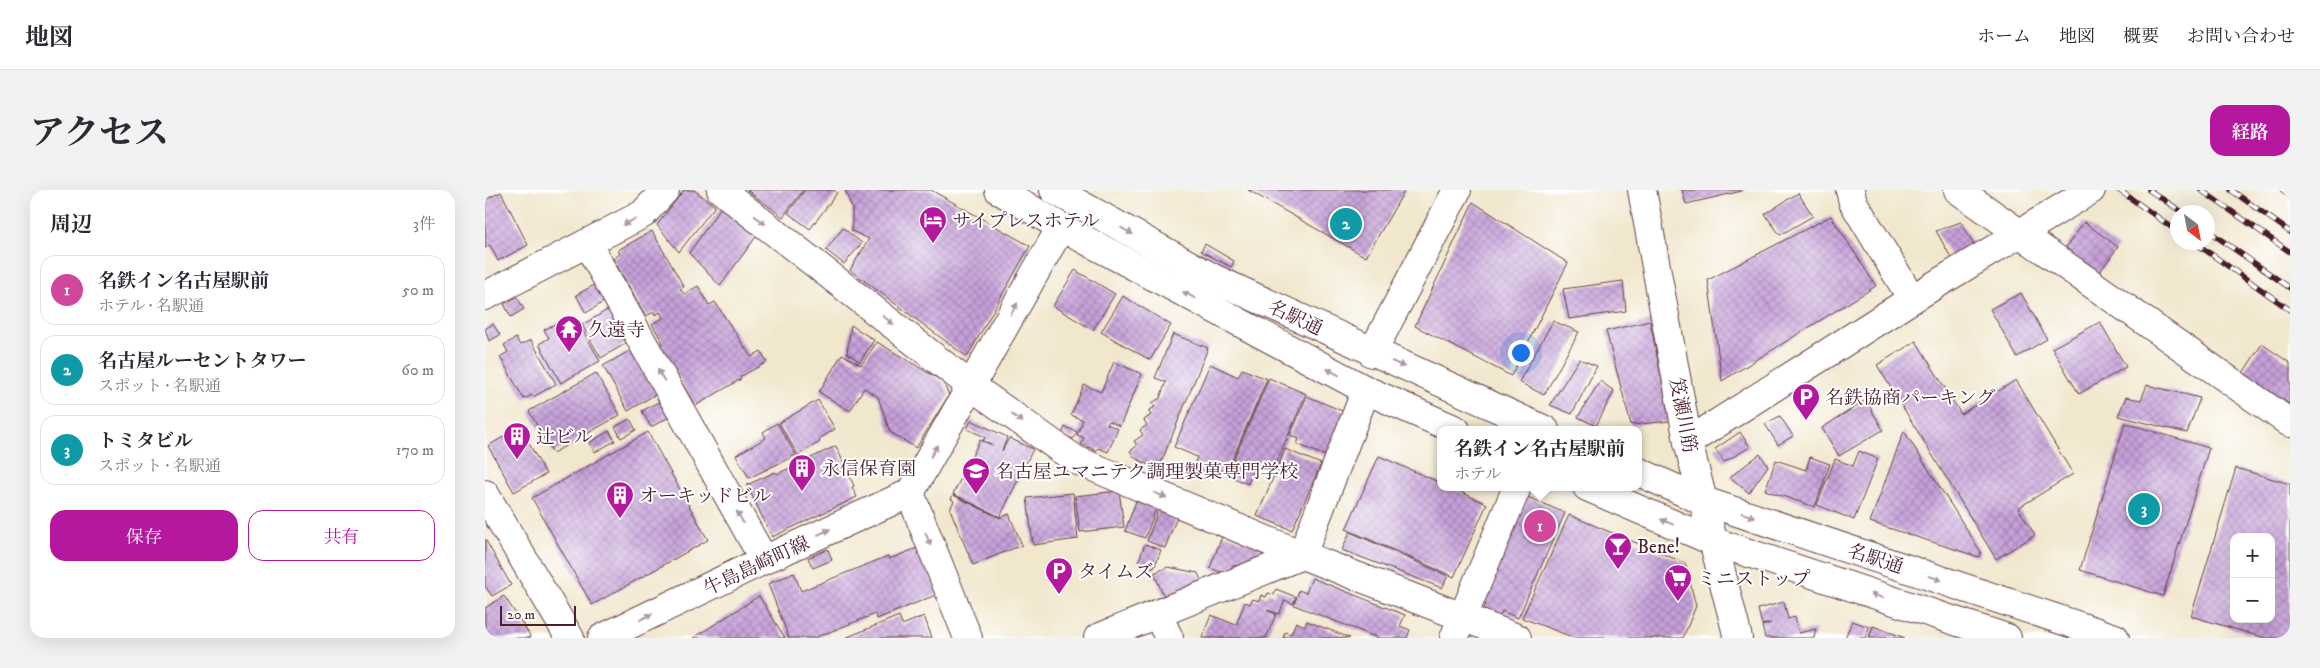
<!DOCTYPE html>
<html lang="ja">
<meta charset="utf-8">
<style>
body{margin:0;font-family:"IM FELL DW Pica","Noto Serif JP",serif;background:#f2f2f3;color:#2b2b33}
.controls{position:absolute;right:15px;bottom:15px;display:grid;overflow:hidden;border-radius:10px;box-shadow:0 5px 20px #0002}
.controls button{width:45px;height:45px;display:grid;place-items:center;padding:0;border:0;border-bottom:1px solid #e1e1e2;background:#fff;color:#2b2b33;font:25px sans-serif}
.compass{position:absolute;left:1685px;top:15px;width:45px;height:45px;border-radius:50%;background:#fff;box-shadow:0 5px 20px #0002;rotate:148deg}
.scale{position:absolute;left:15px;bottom:12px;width:76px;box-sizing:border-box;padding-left:5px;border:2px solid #4a1f2b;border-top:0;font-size:14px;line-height:18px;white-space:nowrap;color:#4a1f2b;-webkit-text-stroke:4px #fff;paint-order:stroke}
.you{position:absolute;left:1035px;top:162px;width:18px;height:18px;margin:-12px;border:4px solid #fff;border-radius:50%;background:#1a73e8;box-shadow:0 0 0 8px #1a73e833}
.badge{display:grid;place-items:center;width:32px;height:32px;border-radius:50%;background:#b5179e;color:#fff;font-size:16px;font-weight:700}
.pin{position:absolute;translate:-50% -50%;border:2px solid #fff;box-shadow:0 1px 5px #0006}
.popup{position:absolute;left:952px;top:236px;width:205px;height:65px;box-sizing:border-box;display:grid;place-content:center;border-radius:10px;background:#fff;filter:drop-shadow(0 1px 4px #0005);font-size:16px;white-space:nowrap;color:#7c7c81}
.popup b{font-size:19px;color:#2b2b33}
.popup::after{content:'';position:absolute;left:50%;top:100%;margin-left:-10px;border:10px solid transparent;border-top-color:#fff}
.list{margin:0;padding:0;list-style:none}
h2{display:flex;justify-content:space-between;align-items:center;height:65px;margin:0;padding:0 20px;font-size:21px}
h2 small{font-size:16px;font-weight:400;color:#7c7c81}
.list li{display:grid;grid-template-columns:32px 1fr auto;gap:15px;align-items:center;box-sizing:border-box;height:70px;margin:0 10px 10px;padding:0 10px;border:1px solid #e1e1e2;border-radius:15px}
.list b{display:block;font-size:19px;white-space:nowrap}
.list p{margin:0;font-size:16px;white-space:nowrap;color:#7c7c81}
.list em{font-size:16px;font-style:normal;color:#7c7c81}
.actions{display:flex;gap:10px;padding:15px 20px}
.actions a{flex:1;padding:11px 0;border:1px solid #b5179e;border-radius:15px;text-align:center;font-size:18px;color:#b5179e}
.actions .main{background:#b5179e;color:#fff}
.map{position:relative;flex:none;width:1805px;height:448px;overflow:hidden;border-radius:15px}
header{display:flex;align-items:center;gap:30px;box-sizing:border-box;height:70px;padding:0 25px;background:#fff;border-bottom:1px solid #e1e1e2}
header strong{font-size:24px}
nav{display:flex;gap:28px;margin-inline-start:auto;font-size:18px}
.intro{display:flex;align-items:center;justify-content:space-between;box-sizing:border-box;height:120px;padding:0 30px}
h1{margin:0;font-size:35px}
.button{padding:12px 22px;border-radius:15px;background:#b5179e;color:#fff;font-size:18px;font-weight:700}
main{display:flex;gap:30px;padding:0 30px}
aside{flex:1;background:#fff;border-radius:15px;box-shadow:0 5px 20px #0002}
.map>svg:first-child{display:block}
</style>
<header>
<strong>地図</strong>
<nav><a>ホーム</a><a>地図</a><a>概要</a><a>お問い合わせ</a></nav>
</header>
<div class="intro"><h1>アクセス</h1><a class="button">経路</a></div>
<main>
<aside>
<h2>周辺<small>3件</small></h2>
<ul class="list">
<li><span class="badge" style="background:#d1479c">1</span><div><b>名鉄イン名古屋駅前</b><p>ホテル · 名駅通</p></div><em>50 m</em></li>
<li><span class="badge" style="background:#0f9aa8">2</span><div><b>名古屋ルーセントタワー</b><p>スポット · 名駅通</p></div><em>60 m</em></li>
<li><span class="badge" style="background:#0f9aa8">3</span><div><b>トミタビル</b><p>スポット · 名駅通</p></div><em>170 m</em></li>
</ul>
<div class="actions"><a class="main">保存</a><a>共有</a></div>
</aside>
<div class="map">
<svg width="1805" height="448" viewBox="0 0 1805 448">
<defs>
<pattern id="building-cross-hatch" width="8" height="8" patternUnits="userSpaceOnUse" patternTransform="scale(1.25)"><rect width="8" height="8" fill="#c6a1da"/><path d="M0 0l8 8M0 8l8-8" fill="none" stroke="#a383b1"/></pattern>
</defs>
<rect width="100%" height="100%" fill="#fff"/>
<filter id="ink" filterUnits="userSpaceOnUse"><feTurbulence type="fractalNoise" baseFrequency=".02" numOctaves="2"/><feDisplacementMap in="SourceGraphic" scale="10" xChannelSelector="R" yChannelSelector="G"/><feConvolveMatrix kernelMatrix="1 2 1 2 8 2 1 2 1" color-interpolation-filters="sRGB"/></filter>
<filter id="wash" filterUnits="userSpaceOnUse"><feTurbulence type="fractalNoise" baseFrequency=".0096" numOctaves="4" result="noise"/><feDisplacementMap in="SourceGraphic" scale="20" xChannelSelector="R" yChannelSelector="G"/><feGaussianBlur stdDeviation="1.12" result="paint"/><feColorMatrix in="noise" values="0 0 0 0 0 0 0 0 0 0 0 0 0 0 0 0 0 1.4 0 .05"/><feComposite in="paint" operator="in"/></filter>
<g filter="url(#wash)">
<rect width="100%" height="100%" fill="#f1e7cd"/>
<g id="blocks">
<!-- building -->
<g fill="url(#building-cross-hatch)" fill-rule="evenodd">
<path d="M199,0H209L230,16L194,62L172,35Z"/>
<path d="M262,0H318L298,27Z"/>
<path d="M320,0H348L352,3L325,39L303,23Z"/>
<path d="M360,0H446L545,56L482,167L365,80L384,49L367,41V18Z"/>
<path d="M763,0H920L881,67Z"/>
<path d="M1197,0H1257V1L1201,14Z"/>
<path d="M16,2L43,55L13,71L5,55L0,58V10Z"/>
<path d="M1313,3L1328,26L1295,45L1280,24Z"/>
<path d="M988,12L1083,73L1026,186L930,136Z"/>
<path d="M236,17L273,44L235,96L204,63Z"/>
<path d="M1346,26L1391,96L1237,191L1223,90Z"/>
<path d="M1476,32L1491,59L1468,71L1451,41Z"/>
<path d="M1599,32L1633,57L1611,87L1577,63Z"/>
<path d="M358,38L377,53L359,74L341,60Z"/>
<path d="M167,41L199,97L195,99L199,104L213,96L224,115L230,112L266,167L276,161L282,172L255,187L256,189L210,216L175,155L178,153L167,134L178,128L175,122L170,125L169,122L161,126L128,69L135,64L133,60Z"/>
<path d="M720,54L749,71L746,77L716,61Z"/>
<path d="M590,80L630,104L608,140L568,116Z"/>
<path d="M1138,91L1141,121L1084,129L1078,99Z"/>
<path d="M111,94L120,111L101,123L91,105Z"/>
<path d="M1536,103L1562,149L1532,167L1505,119Z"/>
<path d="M638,106L686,135L665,170L616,142Z"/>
<path d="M32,107L39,119L26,127L19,114Z"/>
<path d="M126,118L145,151L116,168L97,135Z"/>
<path d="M79,129L83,137L93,132L115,171L76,193L54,154L64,148L59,140Z"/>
<path d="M1068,131L1094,142L1059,205L1034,192Z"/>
<path d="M1165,131L1185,231L1146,235L1121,141Z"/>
<path d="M1615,132L1641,177L1594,204L1567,158Z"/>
<path d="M8,134L15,145L4,151L0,139Z"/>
<path d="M366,135L389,150L375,172L362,163Z"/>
<path d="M688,144L723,158L673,280L650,268L645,261L652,256L649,251L658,245L655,240L662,235L659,230L666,225L663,221L670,217L667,213L675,208L681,192L670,188Z"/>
<path d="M31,148L35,155L46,150L71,194L48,207L47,205L39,209L15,167L23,162L19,155Z"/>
<path d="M1431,151L1476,224L1531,190L1588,284L1533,318L1550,345L1511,369L1392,175Z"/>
<path d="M392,152L457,191L464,205L431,258L405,242L393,207L379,198L365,221L334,202L357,164L376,175Z"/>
<path d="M1777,154L1805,173V215L1758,183Z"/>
<path d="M146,160L171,204L143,221L118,176Z"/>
<path d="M1094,169L1112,176L1087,224L1065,215Z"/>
<path d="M629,172L657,184L635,236L624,231L622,234L633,239L623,262L613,258L611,261L596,254L599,248L592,245L598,230L586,225L599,195L616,202Z"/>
<path d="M725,174L753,187L757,179L782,189L742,282L736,280L733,287L709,276L712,267L689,257Z"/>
<path d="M111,183L135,225L68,263L44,221Z"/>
<path d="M784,188L821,204L787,283L770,276L763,294L742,285Z"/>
<path d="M1115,191L1129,201L1111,236L1093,227Z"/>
<path d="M1662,195L1715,208L1702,243L1633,226L1641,207L1656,210Z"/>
<path d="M822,206L862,223L843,267L812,254L814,249L805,245Z"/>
<path d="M177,210L186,226L166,237L157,221Z"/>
<path d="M333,210L350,239L334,249L335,252L313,265L294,233Z"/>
<path d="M1381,210L1398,240L1354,266L1337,238Z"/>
<path d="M1295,226L1308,246L1293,255L1280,234Z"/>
<path d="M145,229L151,240L136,248L130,237Z"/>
<path d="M486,230L522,247L517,261L524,248L548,259L515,327L468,304L495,250L508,255L498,251L500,247L482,239Z"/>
<path d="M292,233L311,265L264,288L251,265L281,248L278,242Z"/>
<path d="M1640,233L1724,258L1678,406L1595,380Z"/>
<path d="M580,237L592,242L588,249L577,244Z"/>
<path d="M37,241L61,284L29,302L3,256L20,246L22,250Z"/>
<path d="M124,241L130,251L110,262L104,253Z"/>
<path d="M1419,241L1496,362L1494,367L1385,332Z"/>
<path d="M163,242L223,350L107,415L47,308Z"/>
<path d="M1255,242L1265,257L1239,272L1230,259Z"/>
<path d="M351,256L369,296L367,297L372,307L287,347L262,295L290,282L292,284Z"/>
<path d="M800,259L836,274L807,340L772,326Z"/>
<path d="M1374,261L1393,269L1369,330L1332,315L1350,269L1368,276Z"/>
<path d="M1275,264L1283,276L1264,303L1245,287Z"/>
<path d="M894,266L956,293V297H965L1002,314L969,387L861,339Z"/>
<path d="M1325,267L1345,274L1330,317L1280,300L1291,270L1321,280Z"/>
<path d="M1751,278L1805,294V448H1780L1706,426ZM1749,347H1786V429H1749Z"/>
<path d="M634,301L639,337L595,342L590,306Z"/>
<path d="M588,303L593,349L548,355L542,308Z"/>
<path d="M468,305L515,328L524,324L537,355L488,375L465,319L469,311L466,309Z"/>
<path d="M1043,307L1080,323L1033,428L1017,421L1014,428L998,421L1001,414L996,412Z"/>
<path d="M651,311L671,319L660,348L640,341Z"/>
<path d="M673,320L692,327L680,358L662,351Z"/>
<path d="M1084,325L1200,373L1211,416L1198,448H1090L1037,428Z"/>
<path d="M865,342L963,386L957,398L857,360Z"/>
<path d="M738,344L776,358L781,365L760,379L748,375L743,385L725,378Z"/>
<path d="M0,349L26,395L7,406L0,396Z"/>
<path d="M660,354L676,360L669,378L653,372Z"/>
<path d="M435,357L453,404L392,429L390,424L329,448H304L283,394L309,383L316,401L403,366L404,369Z"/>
<path d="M343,359L347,370L328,378L323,368Z"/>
<path d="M683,377L713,383L718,396L681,411L669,383Z"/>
<path d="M827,388L920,425L915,436L925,440L922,448H893L809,415L814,400L821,403Z"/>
<path d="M791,399L811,407L808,414L800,410L794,424L782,420L791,424L781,448H717L726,425L751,435L760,412L765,414L768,409L774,411L776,405L781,407L783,403L789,405Z"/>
<path d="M19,406L46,447L44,448H0V418Z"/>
<path d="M274,406L300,448H208L254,419Z"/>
<path d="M1299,412L1303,429L1310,427L1314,443L1331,439L1329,448H1280L1277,436L1286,433L1277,435L1273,419Z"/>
<path d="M414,426L417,435L439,426L447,448H360Z"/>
<path d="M822,431L865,448H798L800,442L806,444L811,432L820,436Z"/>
<path d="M1367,431L1384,437L1380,448H1360Z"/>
<path d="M1388,436L1420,448H1384Z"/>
</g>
</g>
</g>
<g filter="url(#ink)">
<use href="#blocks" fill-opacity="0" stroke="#633d43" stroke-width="1"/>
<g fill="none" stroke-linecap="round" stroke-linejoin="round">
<!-- minor casing -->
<g stroke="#633d43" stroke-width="30">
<g id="minor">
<path d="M236,0L486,196L591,270L817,365L1032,448"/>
<path d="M514,0L576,37L881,200L971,240"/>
<path d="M569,0L730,89L1060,240"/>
<path d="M1157,0L1203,252L1253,448"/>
<path d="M1365,0L1368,12L1427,109"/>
<path d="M1473,0L1805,233"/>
<path d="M102,53L279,370"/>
<path d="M0,106L158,24L180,0"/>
<path d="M887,163L972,0"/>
<path d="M1203,252L1427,109L1606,0"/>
<path d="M1154,282L1216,310L1630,448"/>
<path d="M1102,297L1227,351L1522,448"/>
<path d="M425,303L483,448"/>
<path d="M0,304L85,448"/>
<path d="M673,425L684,448"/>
<path d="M117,448L279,370L425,303L576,37"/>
<path d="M613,448L817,365L881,200"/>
<path d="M969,448L1032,297"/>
</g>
</g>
<!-- minor -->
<use href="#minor" stroke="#fff" stroke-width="28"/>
<!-- rail casing -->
<g stroke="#4a1f2b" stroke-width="5.5">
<g id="rail">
<path d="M1634,0L1692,41"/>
<path d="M1664,0L1697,22"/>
<path d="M1716,0L1805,62"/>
<path d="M1746,0L1805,42"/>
<path d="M1798,0L1805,5"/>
<path d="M1722,40L1805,98"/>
<path d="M1709,52L1805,120"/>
</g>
</g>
<!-- rail -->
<use href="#rail" stroke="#fff" stroke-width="4" stroke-dasharray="11" stroke-linecap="butt"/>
</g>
<!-- one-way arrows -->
<defs><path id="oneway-solid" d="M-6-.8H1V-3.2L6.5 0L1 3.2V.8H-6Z" transform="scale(1.25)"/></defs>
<g fill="#ae9aa0">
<use href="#oneway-solid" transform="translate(275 30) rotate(38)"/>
<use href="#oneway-solid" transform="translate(144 32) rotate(153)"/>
<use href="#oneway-solid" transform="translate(642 41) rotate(29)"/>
<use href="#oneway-solid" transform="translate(704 105) rotate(-152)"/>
<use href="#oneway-solid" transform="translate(529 119) rotate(-61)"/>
<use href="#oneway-solid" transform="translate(403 130) rotate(38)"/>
<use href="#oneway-solid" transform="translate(913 174) rotate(24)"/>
<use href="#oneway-solid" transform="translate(848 182) rotate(-152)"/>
<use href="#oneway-solid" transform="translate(176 185) rotate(-119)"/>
<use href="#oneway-solid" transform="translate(532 228) rotate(35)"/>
<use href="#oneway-solid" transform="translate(449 261) rotate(-60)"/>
<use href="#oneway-solid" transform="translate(675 305) rotate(23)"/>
<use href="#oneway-solid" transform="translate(1263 325) rotate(18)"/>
<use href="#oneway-solid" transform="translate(255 327) rotate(-119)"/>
<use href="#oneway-solid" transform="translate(1182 332) rotate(-157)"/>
<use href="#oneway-solid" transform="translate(339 342) rotate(-25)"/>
<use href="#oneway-solid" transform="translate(443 349) rotate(68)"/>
<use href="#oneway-solid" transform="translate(1450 388) rotate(18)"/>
<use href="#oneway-solid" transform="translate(1392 406) rotate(-162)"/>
<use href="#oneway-solid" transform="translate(161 427) rotate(-26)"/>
</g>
</g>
<!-- icons -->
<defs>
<g id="hotel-pin" transform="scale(1.4375)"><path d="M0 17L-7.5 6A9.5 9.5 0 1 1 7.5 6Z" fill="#b5179e" stroke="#fff"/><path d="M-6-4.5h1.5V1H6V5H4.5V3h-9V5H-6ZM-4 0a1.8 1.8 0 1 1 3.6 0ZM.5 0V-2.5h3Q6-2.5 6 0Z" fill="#fff"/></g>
<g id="temple-pin" transform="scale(1.4375)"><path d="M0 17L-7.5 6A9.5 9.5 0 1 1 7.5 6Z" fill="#b5179e" stroke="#fff"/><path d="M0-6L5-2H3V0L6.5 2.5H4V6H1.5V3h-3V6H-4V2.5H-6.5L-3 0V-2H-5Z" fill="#fff"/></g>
<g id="parking-pin" transform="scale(1.4375)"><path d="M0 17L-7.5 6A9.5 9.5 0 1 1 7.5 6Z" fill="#b5179e" stroke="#fff"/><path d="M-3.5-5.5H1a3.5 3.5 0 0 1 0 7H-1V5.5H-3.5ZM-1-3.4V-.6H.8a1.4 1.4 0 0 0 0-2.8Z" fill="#fff"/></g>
<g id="building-pin" transform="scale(1.4375)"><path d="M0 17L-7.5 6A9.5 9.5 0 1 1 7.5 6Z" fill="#b5179e" stroke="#fff"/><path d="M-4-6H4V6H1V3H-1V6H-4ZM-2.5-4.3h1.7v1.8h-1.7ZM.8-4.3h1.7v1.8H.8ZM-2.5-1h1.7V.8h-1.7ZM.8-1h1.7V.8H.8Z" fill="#fff"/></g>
<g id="university-pin" transform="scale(1.4375)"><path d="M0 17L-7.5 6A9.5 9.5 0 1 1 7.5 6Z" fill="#b5179e" stroke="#fff"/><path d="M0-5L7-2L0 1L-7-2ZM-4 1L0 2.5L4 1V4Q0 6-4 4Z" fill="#fff"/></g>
<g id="bar-pin" transform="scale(1.4375)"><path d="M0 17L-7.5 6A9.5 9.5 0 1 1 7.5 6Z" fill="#b5179e" stroke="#fff"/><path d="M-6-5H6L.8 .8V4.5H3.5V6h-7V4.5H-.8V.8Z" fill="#fff"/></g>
<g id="supermarket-pin" transform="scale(1.4375)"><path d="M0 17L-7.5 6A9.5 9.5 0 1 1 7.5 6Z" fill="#b5179e" stroke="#fff"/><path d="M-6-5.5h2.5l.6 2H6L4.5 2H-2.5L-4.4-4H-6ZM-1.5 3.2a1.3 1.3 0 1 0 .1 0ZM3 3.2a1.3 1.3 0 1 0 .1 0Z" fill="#fff"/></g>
</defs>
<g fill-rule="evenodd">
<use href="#hotel-pin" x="448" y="30"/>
<use href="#temple-pin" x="84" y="139"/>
<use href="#parking-pin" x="1321" y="207"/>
<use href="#building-pin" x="32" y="246"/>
<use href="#building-pin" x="317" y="278"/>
<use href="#university-pin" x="491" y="281"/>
<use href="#building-pin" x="135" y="305"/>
<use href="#bar-pin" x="1133" y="356"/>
<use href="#parking-pin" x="574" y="381"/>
<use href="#supermarket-pin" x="1193" y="388"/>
</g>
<g text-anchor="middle" stroke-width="4" stroke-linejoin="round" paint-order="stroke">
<!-- poi labels -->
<g font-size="19" fill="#4a1f2b" stroke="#fff" text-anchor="start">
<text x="467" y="37">サイプレスホテル</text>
<text x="103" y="146">久遠寺</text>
<text x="1340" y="214">名鉄協商パーキング</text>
<text x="51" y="253">辻ビル</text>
<text x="336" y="285">永信保育園</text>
<text x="510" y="288">名古屋ユマニテク調理製菓専門学校</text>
<text x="154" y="312">オーキッドビル</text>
<text x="1152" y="363">Bene!</text>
<text x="593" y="388">タイムズ</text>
<text x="1212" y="395">ミニストップ</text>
</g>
<!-- street labels -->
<g font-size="19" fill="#4a1f2b" stroke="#fff">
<text transform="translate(811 127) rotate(25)" y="7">名駅通</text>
<text transform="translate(1199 225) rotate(79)" y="7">笈瀬川筋</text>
<text transform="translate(1391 368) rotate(18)" y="7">名駅通</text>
<text transform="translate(271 375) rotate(-25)" y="7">牛島島崎町線</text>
</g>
</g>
</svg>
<div class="controls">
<button>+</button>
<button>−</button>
</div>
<svg class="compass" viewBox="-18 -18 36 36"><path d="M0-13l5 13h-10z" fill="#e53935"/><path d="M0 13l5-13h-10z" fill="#7c7c81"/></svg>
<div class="scale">20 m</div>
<div class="you"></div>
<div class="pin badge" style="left:1055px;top:336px;background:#d1479c">1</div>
<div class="popup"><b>名鉄イン名古屋駅前</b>ホテル</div>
<div class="pin badge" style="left:861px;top:34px;background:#0f9aa8">2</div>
<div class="pin badge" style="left:1659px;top:319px;background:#0f9aa8">3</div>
</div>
</main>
